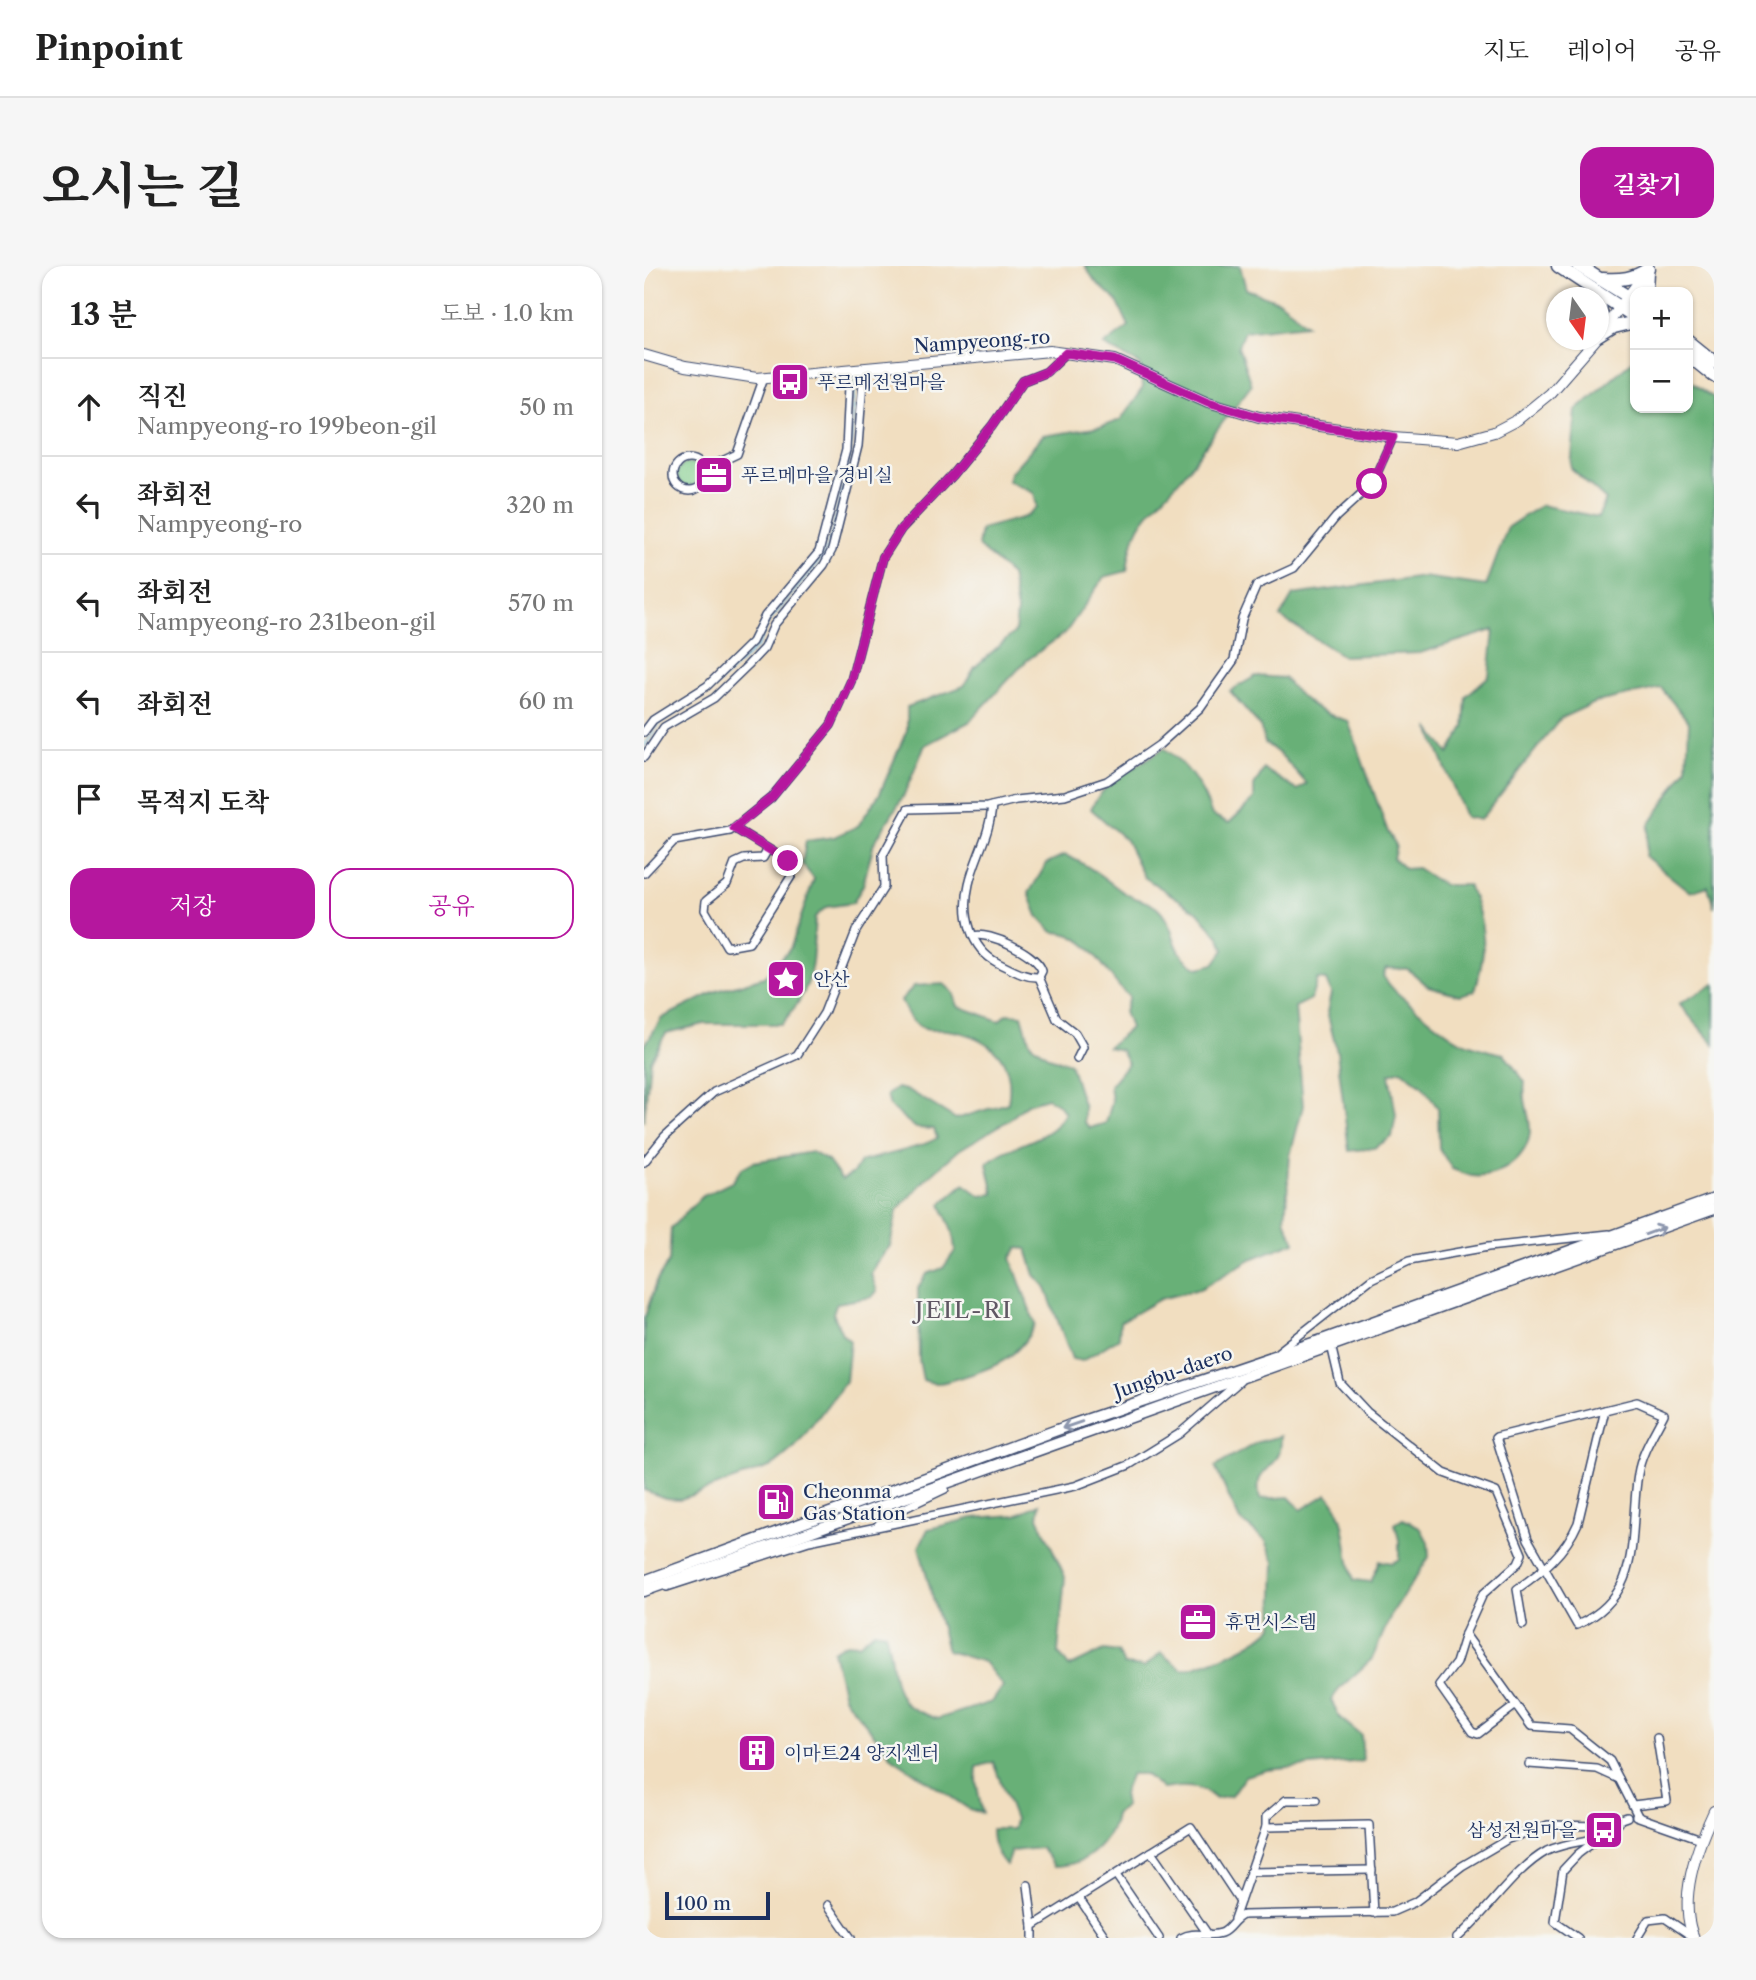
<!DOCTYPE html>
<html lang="ko">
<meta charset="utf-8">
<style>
body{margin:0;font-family:"Libre Caslon Text","Noto Serif KR",serif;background:#f6f6f6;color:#222}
.controls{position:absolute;right:21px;top:21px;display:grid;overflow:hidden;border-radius:14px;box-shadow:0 2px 5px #0004}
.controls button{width:63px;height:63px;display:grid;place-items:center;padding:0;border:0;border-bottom:2px solid #e0e0e0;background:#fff;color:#222;font:35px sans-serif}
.compass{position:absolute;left:902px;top:21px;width:63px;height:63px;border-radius:50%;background:#fff;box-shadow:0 2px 5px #0004;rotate:166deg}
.scale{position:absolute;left:21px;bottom:18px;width:105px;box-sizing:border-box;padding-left:7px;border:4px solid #1b2f5e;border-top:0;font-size:19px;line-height:24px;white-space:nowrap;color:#1b2f5e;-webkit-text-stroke:5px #f6f6f2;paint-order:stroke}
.stop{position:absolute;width:21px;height:21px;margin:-16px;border:5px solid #b5179e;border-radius:50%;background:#fff}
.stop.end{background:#b5179e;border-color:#fff;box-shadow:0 2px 7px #0008}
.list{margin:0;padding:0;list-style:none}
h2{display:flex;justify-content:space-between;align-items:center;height:91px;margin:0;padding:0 28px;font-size:30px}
h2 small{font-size:23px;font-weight:400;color:#767676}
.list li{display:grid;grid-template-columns:46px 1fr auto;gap:21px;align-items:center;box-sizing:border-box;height:98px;padding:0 28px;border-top:2px solid #e0e0e0}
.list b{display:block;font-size:26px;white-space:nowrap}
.list p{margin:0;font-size:23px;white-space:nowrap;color:#767676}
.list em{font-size:23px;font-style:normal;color:#767676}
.actions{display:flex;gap:14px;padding:21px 28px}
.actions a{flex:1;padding:16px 0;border:2px solid #b5179e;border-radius:21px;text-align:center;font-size:24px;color:#b5179e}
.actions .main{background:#b5179e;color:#fff}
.icon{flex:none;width:38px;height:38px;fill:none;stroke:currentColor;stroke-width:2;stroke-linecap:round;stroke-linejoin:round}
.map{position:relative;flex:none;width:1070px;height:1672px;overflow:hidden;border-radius:21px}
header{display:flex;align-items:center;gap:42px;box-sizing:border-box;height:98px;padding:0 35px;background:#fff;border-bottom:2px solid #e0e0e0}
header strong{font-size:33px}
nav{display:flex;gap:38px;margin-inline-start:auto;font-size:24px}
.intro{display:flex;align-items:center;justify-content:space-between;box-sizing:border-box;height:168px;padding:0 42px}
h1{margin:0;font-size:49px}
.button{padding:18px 32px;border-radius:21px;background:#b5179e;color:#fff;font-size:24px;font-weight:700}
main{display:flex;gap:42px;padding:0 42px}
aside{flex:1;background:#fff;border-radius:21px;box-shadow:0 2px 5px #0004}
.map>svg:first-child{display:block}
</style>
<header>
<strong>Pinpoint</strong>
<nav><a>지도</a><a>레이어</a><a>공유</a></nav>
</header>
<div class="intro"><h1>오시는 길</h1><a class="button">길찾기</a></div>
<main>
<aside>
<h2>13 분<small>도보 · 1.0 km</small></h2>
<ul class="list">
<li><svg class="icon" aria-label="ahead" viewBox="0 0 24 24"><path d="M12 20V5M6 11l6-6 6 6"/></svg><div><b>직진</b><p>Nampyeong-ro 199beon-gil</p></div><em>50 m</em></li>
<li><svg class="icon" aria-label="left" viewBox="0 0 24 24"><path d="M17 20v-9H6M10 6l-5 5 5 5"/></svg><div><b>좌회전</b><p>Nampyeong-ro</p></div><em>320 m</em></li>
<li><svg class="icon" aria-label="left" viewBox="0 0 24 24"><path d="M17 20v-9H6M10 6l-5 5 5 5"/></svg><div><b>좌회전</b><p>Nampyeong-ro 231beon-gil</p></div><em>570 m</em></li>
<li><svg class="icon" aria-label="left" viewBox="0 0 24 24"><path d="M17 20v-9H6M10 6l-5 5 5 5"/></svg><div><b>좌회전</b></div><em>60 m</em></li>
<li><svg class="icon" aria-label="arrive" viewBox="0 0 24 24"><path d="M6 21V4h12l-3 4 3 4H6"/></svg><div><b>목적지 도착</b></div></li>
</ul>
<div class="actions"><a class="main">저장</a><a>공유</a></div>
</aside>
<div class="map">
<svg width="1070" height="1672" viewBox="0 0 1070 1672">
<rect width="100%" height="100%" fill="#f6f6f2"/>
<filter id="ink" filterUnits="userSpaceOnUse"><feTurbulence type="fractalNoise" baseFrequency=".0143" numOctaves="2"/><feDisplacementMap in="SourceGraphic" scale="14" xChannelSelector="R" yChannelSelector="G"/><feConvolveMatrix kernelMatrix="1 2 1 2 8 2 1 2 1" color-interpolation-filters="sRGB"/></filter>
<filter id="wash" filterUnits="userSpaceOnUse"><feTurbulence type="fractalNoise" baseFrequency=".00686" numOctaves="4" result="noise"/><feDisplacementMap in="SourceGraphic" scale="28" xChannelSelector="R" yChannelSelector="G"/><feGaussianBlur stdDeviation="1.57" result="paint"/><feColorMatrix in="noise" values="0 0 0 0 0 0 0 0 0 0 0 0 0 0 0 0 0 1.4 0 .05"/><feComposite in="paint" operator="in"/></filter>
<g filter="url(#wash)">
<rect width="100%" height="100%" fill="#f1dec0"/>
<!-- green -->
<circle fill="#80cd8b" stroke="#4e7e74" stroke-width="2" cx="45" cy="209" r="12"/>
<!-- forest -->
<g fill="#68b077" stroke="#42706a" stroke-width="2">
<path d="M441,0H596L602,23L637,36L663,58L600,65L594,80L607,119C585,147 564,177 542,206C511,245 489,249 483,305L460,311L422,366L382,395L325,456L281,479L259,531L230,577L219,619L209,637L182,641L171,651C167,699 173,720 137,758H60L22,767L6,794L0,856V780L18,752L73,725L120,711L146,683L170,613L158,598L162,575L190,571L214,560L236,527L263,464V441L320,420L331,401L371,366L373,345L367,309L334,280L337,263L381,251L393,241L390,227L364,215L366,207L399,170L457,161L476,154L498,123L497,99L460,79L485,60L473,35L451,15Z"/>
<path d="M991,92V142H1044V114L1070,132V642L1064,620L1046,626L1001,590L1005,559L1043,502L1045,456L1017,422L952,436L917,452L836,554L821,551L785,461L805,488L820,461L822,430L845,410L850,364L776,387L699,390L636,351L649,329L779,311L842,320L864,261L897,239L954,251L962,234L927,202L932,144Z"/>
<path d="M612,410L640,412C658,435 675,447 704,455L744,566L752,579L749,592L761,603L773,602L799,619H824C843,659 843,684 831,725L816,729L784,720L764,703L742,702L739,710C749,726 760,732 774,744C811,773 813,778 860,788L881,816C878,837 886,846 886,864C886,891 853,914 828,910C822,909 814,905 808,903L795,882L794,842L778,820L757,804L745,808L752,849L748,871L730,882L705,885L693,786L683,746L687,727L682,714L673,713L667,733L651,741L659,840L646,890L641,954L651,976L607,993L556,1023L516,1033L476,1056L475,1072L438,1095L428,1093L401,1020L391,1009L383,983L374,982L367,992L391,1058C374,1093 350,1102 315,1112C300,1116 294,1120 279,1114L275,1094L274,1022L283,1008L299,1002L311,985L309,968L297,938L320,918L337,930L350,928L343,897C367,876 406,877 421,847L415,839L403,832L383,838L365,854L315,884L282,913L253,945L246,980L232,997L227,1008L233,1025L228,1031L193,1037L189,1047L198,1068L206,1075L202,1115L151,1181L128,1200L37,1233L21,1232L0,1224V1054L12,1016L25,995L27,962L57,931L88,916L98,902L109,896L168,886L184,895L198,914L210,906L216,896C238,889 275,883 293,872L290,863L272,862L246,841L243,829L253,822L266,825L312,853L364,837C372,792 345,770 303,764C296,763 287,765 281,763C269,759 261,745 257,734L270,720L300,718L309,726L314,740L355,755L362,748L378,749L386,777L405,791L426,798L440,842V856L446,862L462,857L468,836L466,819L484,797L477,784L464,781L486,762L480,746L485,731C460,709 447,665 409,666L394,650L385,627L403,597L420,589C442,597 460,612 479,626C491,635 506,633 517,646C535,668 525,687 555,702L570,698L580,684L576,672L554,646L500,611L482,574L447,543C460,513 494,501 520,482C545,500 558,521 568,549L585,557L610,533V520L620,503L653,524L663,518L637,489L621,477L616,460L586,425Z"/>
<path d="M1070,718V778L1035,738Z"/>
<path d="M637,1170C637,1175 637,1183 635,1188C626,1209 609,1203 616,1233L645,1231L657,1244L683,1228C707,1254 698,1283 710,1314L727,1316L736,1295L748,1297L755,1293V1274L751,1258L759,1253L776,1261L784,1276L785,1291L748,1347L728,1393L697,1421L687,1434L696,1452L717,1469L719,1495L623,1504L601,1510L587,1530L572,1533C556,1518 538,1520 518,1523L501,1508H487L479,1528L481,1540L471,1548C466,1578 442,1600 411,1600L397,1582L367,1585L362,1599C352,1588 348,1578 348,1563H369L371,1554L349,1496L333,1501L332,1514L338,1547L325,1543L249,1492L200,1431L189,1385L202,1377L215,1378L230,1365L241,1367C249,1388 246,1421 262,1438C269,1445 285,1449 293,1453L348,1436L359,1420L340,1396L303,1385L275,1281L284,1263L329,1252L372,1249L396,1238L394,1251L421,1311L414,1386L425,1401L460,1384L474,1386L480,1399L500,1401L517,1387L539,1404C567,1397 610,1381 629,1360L631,1296L622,1275L595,1253L571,1201L614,1176Z"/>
</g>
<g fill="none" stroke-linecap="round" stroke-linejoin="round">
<!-- stream -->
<path stroke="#70c3ec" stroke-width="2" d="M0,481L16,457L67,424L113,381L124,357L178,292L187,270L206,190L212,107"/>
</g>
</g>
<g filter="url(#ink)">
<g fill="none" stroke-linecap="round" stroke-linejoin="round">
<!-- street casing -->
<g stroke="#3b496d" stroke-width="10">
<g id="street">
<circle cx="45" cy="209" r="16"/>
<path d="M61,203L93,188L120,111"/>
<path d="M0,466L9,454L63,420L108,376L121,350L175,286L202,184L205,120L193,104"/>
<path d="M0,491L20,461L70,432L104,399L120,382L130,359L180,299L188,284L214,180L220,102"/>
<path d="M90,562L144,595L149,601L148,609L105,677L83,681L61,644L62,635L83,618L91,597L100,593L119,592L124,583"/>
<path d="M0,607L30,575L86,565L127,532L187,459L207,415L239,291L257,263L308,209L348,160L379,115L402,106L422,87"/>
<path d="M330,670C344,665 394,688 398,705L395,711C380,712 367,703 354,697C326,683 318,648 325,618C331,591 346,569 348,540"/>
<path d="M395,711L413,753L431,767L439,781L433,793"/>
<path d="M0,896L21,870L70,826L153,789L180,747L212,665L240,621L239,589L264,543L343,541L372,534L421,529L463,515L515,479L556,442L590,394L598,353L613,319L650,302L692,251L728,218L749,171"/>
<path d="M687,1079L696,1117L723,1146L800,1207L852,1226L878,1288L874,1297L839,1328L821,1368L812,1397L795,1419L828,1466L834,1468L872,1439"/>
<path d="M634,1086L727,1013L765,995L844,981L965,968"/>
<path d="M993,1136L1020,1148C1011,1166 997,1187 994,1208C984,1267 1002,1328 933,1359L884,1273L852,1171Z"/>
<path d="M233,1260L242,1251L301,1223"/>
<path d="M23,1321L165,1275L431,1220L485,1199L535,1168L596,1115"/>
<path d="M879,1359L873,1323C899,1305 921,1287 934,1257L961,1144"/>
<path d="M821,1368L887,1460L926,1463L966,1495L994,1550"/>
<path d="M885,1498L953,1503L975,1513"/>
<path d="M989,1539L1023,1535L1013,1472"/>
<path d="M992,1550L1057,1573"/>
<path d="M622,1561V1551L642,1534H672"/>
<path d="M507,1586L563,1667"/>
<path d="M606,1606L728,1604"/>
<path d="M472,1609L515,1672"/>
<path d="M384,1619L389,1660"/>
<path d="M435,1632L462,1672"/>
<path d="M184,1639L207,1672"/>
<path d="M590,1653L622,1561L725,1559L730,1647"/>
<path d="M0,1668L2,1672"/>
<path d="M389,1672V1660L547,1561L596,1635"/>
<path d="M537,1672C551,1664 563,1672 577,1667C586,1664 589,1653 599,1649L748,1646L771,1636L818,1600L864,1573L904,1559L957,1560L983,1551"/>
<path d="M813,1672C843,1647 870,1603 903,1585C917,1578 935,1576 950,1573"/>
<path d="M934,1672L911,1656L919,1604L934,1588L975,1557"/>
<path d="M993,1672L1004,1654L1021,1652L1049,1671"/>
</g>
</g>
<!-- secondary casing -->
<g stroke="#3b496d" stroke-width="12">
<g id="secondary">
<path d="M957,67L1002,6"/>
<path d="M0,89L41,101L113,112L406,85L471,94L564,136L615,151L749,171L814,176L850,166L873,154L905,128L952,74"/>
<path d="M1050,1672C1033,1633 1053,1581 1070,1545"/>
</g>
</g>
<!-- primary casing -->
<g stroke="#3b496d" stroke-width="13">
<g id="primary">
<path d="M0,1315L424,1160L681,1073L1070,933"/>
<path d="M0,1325L1070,943"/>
</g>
</g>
<!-- highway casing -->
<g stroke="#3b496d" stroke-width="15">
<g id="highway">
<path d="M914,0L991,51"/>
<path d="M935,0L991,35"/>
<path d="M959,13C977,14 989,13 1004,3"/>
<path d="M1002,26L1003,5"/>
<path d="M954,32L958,50L954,65"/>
<path d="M954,71L970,61L991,56"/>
<path d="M1044,75L1070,96"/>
<path d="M1044,89L1070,110"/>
</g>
</g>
<!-- street -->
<use href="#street" stroke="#fff" stroke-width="7"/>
<!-- secondary -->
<use href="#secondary" stroke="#fff" stroke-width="10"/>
<!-- primary -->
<use href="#primary" stroke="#fff" stroke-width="10"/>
<!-- highway -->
<use href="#highway" stroke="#fff" stroke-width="12"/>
</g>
<!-- one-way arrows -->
<defs><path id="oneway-shaft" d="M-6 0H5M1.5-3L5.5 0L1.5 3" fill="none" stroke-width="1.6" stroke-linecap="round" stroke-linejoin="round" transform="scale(1.75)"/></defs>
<g stroke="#8d97ae">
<use href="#oneway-shaft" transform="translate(1011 965) rotate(-20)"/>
<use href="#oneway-shaft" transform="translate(428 1159) rotate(161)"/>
</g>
</g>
<g fill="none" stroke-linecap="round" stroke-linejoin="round" filter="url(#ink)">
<!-- route -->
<path stroke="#b5179e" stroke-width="9" d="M144,595L90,562L127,532L187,459L207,415L239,291L257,263L308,209L348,160L379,115L402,106L422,87L471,94L564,136L615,151L749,171L728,218"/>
</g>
<!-- icons -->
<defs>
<g id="bus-square" transform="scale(2.0125)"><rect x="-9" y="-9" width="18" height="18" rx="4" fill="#b5179e" stroke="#f6f6f2"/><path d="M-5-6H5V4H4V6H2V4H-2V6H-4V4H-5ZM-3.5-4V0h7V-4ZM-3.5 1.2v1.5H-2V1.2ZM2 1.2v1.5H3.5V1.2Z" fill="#fff"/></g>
<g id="office-square" transform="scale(2.0125)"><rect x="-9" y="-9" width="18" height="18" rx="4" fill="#b5179e" stroke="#f6f6f2"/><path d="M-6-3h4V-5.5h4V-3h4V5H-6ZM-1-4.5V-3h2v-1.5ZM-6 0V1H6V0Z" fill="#fff"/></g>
<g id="sight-square" transform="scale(2.0125)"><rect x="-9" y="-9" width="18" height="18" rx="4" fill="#b5179e" stroke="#f6f6f2"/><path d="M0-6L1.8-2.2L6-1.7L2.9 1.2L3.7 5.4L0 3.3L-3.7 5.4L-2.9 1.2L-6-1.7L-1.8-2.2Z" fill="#fff"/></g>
<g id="fuel-square" transform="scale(2.0125)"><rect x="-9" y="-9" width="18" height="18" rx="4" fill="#b5179e" stroke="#f6f6f2"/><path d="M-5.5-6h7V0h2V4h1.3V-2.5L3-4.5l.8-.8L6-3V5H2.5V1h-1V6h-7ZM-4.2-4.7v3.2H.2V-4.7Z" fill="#fff"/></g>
<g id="building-square" transform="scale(2.0125)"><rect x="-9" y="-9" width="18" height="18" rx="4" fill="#b5179e" stroke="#f6f6f2"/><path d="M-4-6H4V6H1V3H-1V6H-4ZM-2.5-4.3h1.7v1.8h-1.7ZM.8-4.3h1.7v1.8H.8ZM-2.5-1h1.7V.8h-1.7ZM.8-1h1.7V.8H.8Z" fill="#fff"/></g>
</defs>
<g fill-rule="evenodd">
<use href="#bus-square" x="146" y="116"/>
<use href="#office-square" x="70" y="209"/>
<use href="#sight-square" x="142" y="713"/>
<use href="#fuel-square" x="132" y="1236"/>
<use href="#office-square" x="554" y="1356"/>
<use href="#building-square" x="113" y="1487"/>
<use href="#bus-square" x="960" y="1564"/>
</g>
<g text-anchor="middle" stroke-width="5" stroke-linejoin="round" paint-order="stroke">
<!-- street labels -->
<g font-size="19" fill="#1b2f5e" stroke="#f6f6f2">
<text transform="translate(338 75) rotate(-4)" y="7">Nampyeong-ro</text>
<text transform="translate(529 1106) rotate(-19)" y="7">Jungbu-daero</text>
</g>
<!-- poi labels -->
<g font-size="19" fill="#1b2f5e" stroke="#f6f6f2" text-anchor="start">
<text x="173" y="123">푸르메전원마을</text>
<text x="97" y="216">푸르메마을 경비실</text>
<text x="169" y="720">안산</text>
<text x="159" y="1232">Cheonma<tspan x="159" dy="22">Gas Station</tspan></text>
<text x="581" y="1363">휴먼시스템</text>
<text x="140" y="1494">이마트24 양지센터</text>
<text x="933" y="1571" text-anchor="end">삼성전원마을</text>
</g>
<!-- quarter labels -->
<g font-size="23" letter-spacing="2" fill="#605764" stroke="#f6f6f2">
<text x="320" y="1052">JEIL-RI</text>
</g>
</g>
</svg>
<div class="controls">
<button>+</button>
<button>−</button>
</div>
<svg class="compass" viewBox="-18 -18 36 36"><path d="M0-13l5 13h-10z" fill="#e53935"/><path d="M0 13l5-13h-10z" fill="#767676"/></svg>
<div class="scale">100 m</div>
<div class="stop" style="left:728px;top:218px"></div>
<div class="stop end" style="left:144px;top:595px"></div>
</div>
</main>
